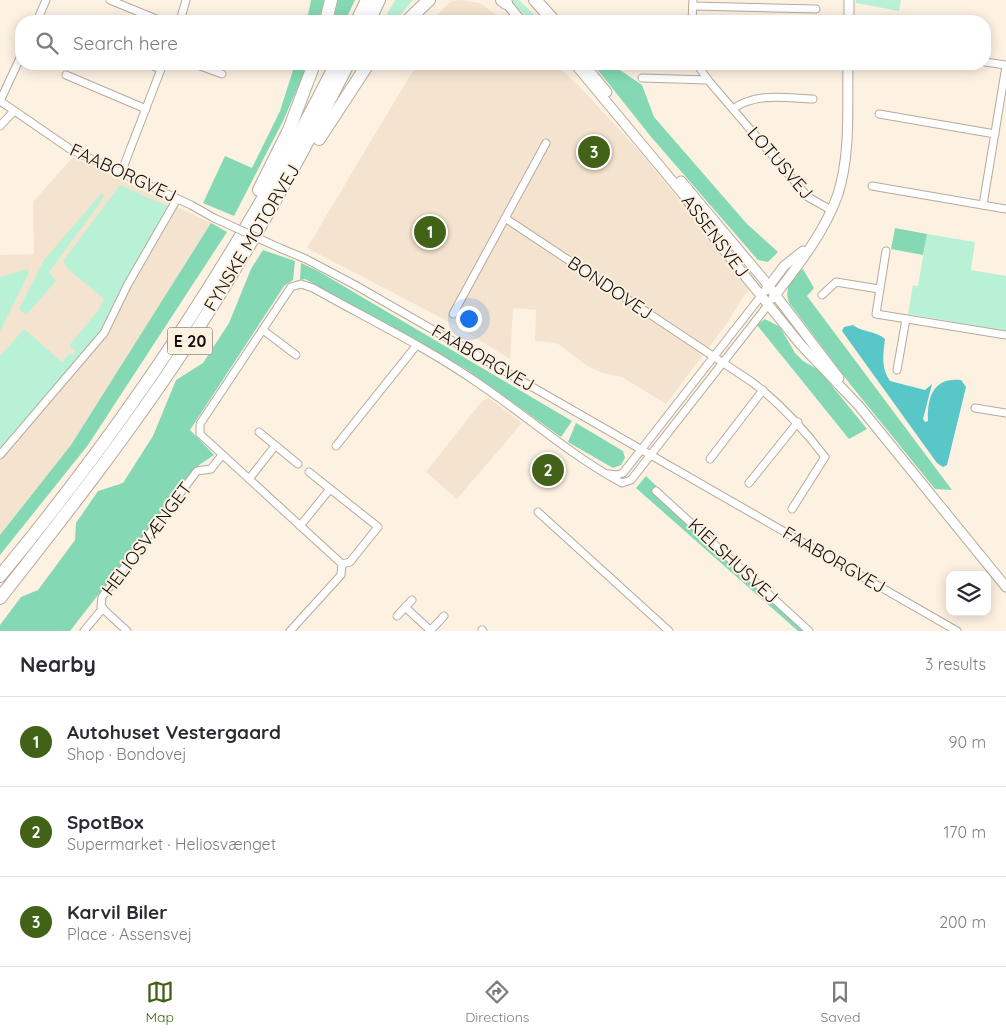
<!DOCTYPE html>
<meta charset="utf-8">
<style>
body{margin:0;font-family:Quicksand,sans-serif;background:#f2f2f3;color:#2b2b33}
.controls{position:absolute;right:15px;bottom:15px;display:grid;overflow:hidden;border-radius:10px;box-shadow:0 2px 12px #0003}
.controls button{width:45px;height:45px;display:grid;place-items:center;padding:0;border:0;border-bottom:1px solid #e1e1e2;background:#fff;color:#2b2b33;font:25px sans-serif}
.you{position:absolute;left:468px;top:318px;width:18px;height:18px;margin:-12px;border:4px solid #fff;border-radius:50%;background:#1a73e8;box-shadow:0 0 0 8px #1a73e833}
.badge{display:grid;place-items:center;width:32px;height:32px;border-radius:50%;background:#416217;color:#fff;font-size:16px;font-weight:700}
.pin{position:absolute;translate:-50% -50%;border:2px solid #fff;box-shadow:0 1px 5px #0006}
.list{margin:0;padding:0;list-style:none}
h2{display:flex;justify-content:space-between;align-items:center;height:65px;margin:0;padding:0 20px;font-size:21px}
h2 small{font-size:16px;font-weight:400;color:#7c7c81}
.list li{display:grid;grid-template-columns:32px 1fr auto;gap:15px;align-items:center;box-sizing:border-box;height:90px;padding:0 20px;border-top:1px solid #e1e1e2}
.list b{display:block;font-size:19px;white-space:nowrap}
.list p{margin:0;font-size:16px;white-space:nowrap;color:#7c7c81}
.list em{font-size:16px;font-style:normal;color:#7c7c81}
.icon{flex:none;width:28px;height:28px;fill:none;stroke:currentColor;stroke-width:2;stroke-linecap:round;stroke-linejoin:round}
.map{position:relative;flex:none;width:1006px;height:631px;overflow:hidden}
.search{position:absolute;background:#fff;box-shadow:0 2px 12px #0003;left:15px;right:15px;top:15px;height:55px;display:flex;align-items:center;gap:12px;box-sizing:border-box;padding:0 18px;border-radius:20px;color:#7c7c81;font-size:19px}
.sheet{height:335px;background:#fff}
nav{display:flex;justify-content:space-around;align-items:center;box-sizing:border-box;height:70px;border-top:1px solid #e1e1e2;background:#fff;font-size:14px;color:#7c7c81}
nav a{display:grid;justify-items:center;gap:2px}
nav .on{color:#416217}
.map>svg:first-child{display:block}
</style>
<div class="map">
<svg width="1006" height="631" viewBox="0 0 1006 631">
<rect width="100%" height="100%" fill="#fdf1e2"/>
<!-- built -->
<g fill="#f4e4cf">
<path d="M458,0L480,3L504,21H431L450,2Z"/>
<path d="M417,64H555L578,85L640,152L699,224L750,291L744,295L728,322L666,404L622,377L602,373L586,365L557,343L535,341L536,310L513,308L510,359L455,325L307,248Z"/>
<path d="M73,157L211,223L71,445L0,535V255L34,254L33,202Z"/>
<path d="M489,398L522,423L457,499L426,472L482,401Z"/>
</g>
<!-- green -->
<g fill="#b9f1d7">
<path d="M395,0H413L395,21H383Z"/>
<path d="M510,0H519L541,21H530Z"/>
<path d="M856,0H901L899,11L856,3Z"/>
<path d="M120,185L167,206V210L95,339L0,450V356L24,329L62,362L70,353L73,355L76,352L70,346L71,343L98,311L104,299L67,268L63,261Z"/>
<path d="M101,194L104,196L100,203L49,272L56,281L26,315L19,309L44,260Z"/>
<path d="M927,234L975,242L971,270L1006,276V331L908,314L913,285L918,286Z"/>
<path d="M28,269L29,273L0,331V277Z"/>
</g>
<!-- forest -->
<g fill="#84d9b4">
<path d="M311,0H324L319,21H307Z"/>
<path d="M338,0H355L345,21H333Z"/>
<path d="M295,64H308L283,121L234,216L203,203L225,156L252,168L280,111Z"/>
<path d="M593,64H611L642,85L654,117L747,224L778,252L768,262L758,260L652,138Z"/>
<path d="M211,223L227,232L88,445L0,555V535L71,445Z"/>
<path d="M895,228L927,234L923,255L891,249Z"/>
<path d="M263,250L295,261L293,280L284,286L190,430L214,455L199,465L70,631H0V625L21,597L38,590L75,540L76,523L98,491L123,483L153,436L176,380L203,363L229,323L251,269Z"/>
<path d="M301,263L318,271L572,421L561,437L466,369L305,279L300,280Z"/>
<path d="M803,269L814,288L807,296L952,490L935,489L850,384L790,304C783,290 791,277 803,269Z"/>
<path d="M765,319L780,327L795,353L803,361L819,370L867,429L849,439L757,325Z"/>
<path d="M576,423L623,451L625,458L621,465L613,468L568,442Z"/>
<path d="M646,476L806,631H798L636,488Z"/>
</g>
<!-- water -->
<path fill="#59c6c8" d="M853,325C863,333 875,330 885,339C883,354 881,369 890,381L925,390L932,384L923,419L925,422L928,421C927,396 934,377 961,380L966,387L947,465L943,467L937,463L842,331L844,327Z"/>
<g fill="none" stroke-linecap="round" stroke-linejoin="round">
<!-- street casing -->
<g stroke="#b5aa9c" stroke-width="9">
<g id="street">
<path d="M110,0L161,21"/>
<path d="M693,6L816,9"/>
<path d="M37,21L46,0"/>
<path d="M180,21L186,0"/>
<path d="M692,21L693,0"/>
<path d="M985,62L1006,65"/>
<path d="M148,64L161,69"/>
<path d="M195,64L222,74"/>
<path d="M697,64L708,80L808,197L831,210"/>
<path d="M66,75L146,109"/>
<path d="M642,78L708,80"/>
<path d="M0,101L70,149L191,205L214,218"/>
<path d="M0,101L21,56"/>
<path d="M733,109C756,92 786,98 813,99"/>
<path d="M879,114L995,134"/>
<path d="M0,126L13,112"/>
<path d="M121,173L163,64"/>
<path d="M872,186L1006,209"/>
<path d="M983,205L1006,66"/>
<path d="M505,218L752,382C781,404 803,428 825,457L792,509"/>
<path d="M282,249L306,259L355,285L957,631"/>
<path d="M886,251L876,314L1006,335"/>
<path d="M822,295L836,282L879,289"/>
<path d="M453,314L546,143"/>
<path d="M263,330L296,355"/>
<path d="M897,370L906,319"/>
<path d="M975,408L1006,413"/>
<path d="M259,432L298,464"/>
<path d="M336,446L416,346"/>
<path d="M0,455L104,333L128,284L177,199"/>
<path d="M710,459L763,390"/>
<path d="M309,472L378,527L350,562L342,564"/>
<path d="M609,474L617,475L623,473L761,296"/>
<path d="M249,479L275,446"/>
<path d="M749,483L798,422"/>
<path d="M656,491L809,631"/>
<path d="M538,512L669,631"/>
<path d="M300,526L330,489"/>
<path d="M342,564L200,434V424L291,287L301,284L313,288C368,319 426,347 478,383C527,416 570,455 622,483L631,480L768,305"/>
<path d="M405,607L431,631"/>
<path d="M397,616L412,600"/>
<path d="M482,630L483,631"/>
<path d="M84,631L103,608"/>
<path d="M127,631L101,607L102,597L197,471L211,469L222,455"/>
<path d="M290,631L341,575L342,564"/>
<path d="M430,631L444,616"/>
</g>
</g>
<!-- secondary casing -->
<g stroke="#b5aa9c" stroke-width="11">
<g id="secondary">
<path d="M504,0L521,21"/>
<path d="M849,21V0"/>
<path d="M575,64L683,194L716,240L801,345L859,406L1006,587"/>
<path d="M584,64L607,92"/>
<path d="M681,181L764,280L839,378"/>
<path d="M766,290L784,266L803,251"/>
<path d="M773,298C797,267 825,232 838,194C851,153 847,106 848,64"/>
</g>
</g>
<!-- highway casing -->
<g stroke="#b5aa9c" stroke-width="14">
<g id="highway">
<path d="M502,0L506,3"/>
<path d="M535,0L554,21"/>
<path d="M326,21L331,0"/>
<path d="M357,21L367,0"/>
<path d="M369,21L379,0"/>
<path d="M407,21L429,0"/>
<path d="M319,139L368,64"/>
<path d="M259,190L289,130L314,64"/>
<path d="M0,576C131,418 243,247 336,64"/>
<path d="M0,598C67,513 134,427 193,336C250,248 301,157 348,64"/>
</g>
</g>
<!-- street -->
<use href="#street" stroke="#fff" stroke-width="7"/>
<!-- secondary -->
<use href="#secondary" stroke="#fff" stroke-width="9"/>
<!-- highway -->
<use href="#highway" stroke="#fff" stroke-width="12"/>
<!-- street-bridge casing -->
<g stroke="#b5aa9c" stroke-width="9" stroke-linecap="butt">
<path id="street-bridge" d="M214,218L282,249"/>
</g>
<!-- street-bridge -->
<use href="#street-bridge" stroke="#fff" stroke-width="7"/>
</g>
<g text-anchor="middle" stroke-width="4" stroke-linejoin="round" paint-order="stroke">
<!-- shield labels -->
<rect fill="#fdf1e2" stroke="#59534b" stroke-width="1" x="167.5" y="327.5" width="45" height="27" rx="4"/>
<g font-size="16" font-weight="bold" fill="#130f0a">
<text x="190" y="347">E 20</text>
</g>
<!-- street labels -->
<g font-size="18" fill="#130f0a" stroke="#fdf1e2">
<text transform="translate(780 163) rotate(49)" y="6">LOTUSVEJ</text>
<text transform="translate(123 173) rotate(25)" y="6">FAABORGVEJ</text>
<text transform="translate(715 236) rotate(53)" y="6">ASSENSVEJ</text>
<text transform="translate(252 238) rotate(-59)" y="6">FYNSKE MOTORVEJ</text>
<text transform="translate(610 288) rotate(34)" y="6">BONDOVEJ</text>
<text transform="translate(483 358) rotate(30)" y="6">FAABORGVEJ</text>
<text transform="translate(147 539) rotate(-53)" y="6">HELIOSVÆNGET</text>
<text transform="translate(834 560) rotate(30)" y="6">FAABORGVEJ</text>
<text transform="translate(733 561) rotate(43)" y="6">KIELSHUSVEJ</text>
</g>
</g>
</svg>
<div class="controls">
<button><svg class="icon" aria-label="layers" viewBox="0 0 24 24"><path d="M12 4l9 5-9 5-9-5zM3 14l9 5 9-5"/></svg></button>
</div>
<div class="you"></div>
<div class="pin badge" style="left:430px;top:232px">1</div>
<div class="pin badge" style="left:548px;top:470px">2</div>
<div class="pin badge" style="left:594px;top:152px">3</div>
<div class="search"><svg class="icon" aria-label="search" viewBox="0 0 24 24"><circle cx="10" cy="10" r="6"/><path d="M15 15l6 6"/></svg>Search here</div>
</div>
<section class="sheet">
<h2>Nearby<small>3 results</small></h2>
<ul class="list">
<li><span class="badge">1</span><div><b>Autohuset Vestergaard</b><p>Shop · Bondovej</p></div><em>90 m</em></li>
<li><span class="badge">2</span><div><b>SpotBox</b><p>Supermarket · Heliosvænget</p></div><em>170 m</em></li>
<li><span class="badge">3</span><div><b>Karvil Biler</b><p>Place · Assensvej</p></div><em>200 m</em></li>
</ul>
</section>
<nav>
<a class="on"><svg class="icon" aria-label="map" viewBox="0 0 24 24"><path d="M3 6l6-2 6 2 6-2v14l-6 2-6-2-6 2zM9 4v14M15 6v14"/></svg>Map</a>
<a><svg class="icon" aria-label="directions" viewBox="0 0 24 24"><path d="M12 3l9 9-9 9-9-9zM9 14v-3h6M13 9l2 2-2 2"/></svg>Directions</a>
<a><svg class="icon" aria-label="saved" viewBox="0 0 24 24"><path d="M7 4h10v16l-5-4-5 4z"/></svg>Saved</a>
</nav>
